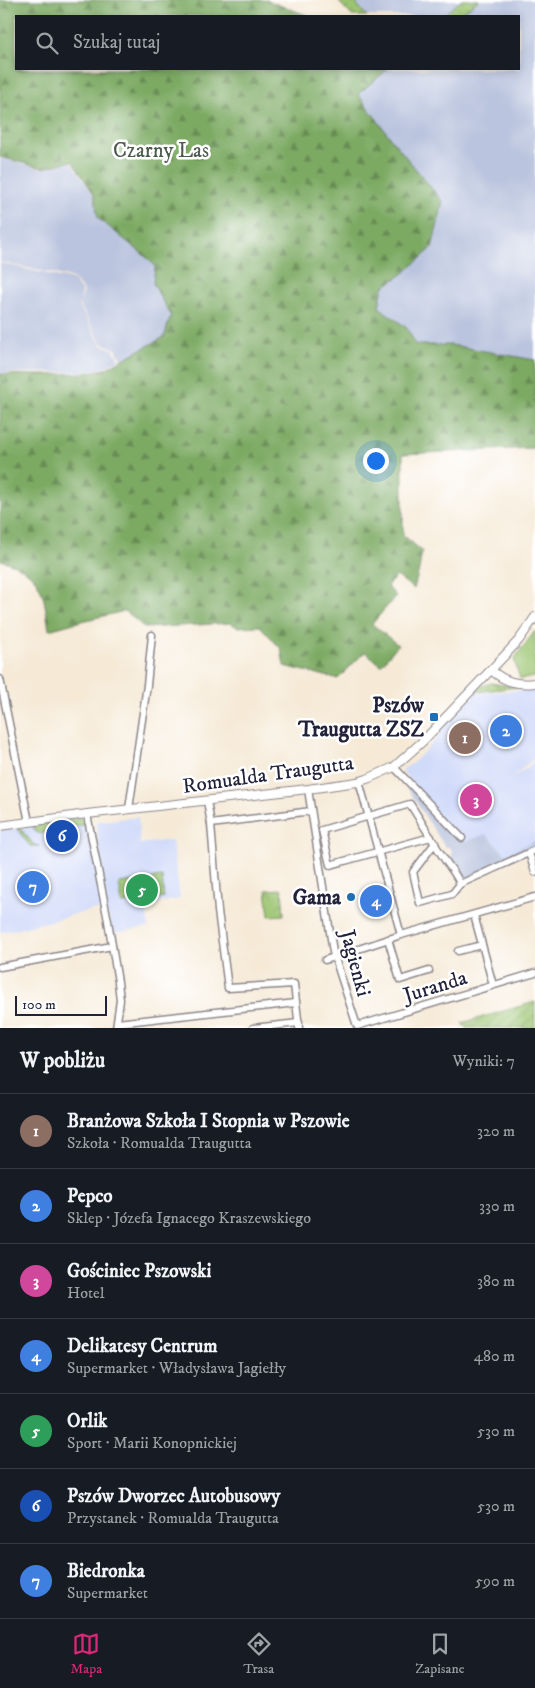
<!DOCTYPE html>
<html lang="pl">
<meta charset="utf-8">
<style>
body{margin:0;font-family:"IM FELL DW Pica",serif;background:#242831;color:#f1f3f6}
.scale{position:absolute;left:15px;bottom:12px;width:92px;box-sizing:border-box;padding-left:5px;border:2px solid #22223b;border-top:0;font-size:14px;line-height:18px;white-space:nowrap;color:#22223b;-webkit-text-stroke:4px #fff;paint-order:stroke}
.you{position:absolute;left:375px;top:460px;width:18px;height:18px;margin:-12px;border:4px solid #fff;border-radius:50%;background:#1a73e8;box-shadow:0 0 0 8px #1a73e833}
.badge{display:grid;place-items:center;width:32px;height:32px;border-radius:50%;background:#db2777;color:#fff;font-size:16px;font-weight:700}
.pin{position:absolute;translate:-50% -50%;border:2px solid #fff;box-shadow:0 1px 5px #0006}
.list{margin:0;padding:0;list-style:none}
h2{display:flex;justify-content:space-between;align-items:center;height:65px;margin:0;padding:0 20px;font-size:21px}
h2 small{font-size:16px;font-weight:400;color:#9ea1a6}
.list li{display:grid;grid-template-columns:32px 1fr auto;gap:15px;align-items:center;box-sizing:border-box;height:75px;padding:0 20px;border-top:1px solid #363941}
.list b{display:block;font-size:19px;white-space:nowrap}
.list p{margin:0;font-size:16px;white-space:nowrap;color:#9ea1a6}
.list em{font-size:16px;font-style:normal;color:#9ea1a6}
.icon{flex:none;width:28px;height:28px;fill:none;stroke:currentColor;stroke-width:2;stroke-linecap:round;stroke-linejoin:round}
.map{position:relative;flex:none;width:535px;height:1028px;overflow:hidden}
.search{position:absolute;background:#171b24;box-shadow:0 2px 8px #0003;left:15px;right:15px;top:15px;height:55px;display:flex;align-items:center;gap:12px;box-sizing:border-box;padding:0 18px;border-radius:0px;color:#9ea1a6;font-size:19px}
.sheet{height:590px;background:#171b24}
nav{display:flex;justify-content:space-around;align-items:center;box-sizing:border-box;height:70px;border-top:1px solid #363941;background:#171b24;font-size:14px;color:#9ea1a6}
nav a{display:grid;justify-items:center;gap:2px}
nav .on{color:#db2777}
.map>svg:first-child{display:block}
</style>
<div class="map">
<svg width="535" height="1028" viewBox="0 0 535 1028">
<defs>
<pattern id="grass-dots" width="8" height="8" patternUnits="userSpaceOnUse" patternTransform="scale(1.25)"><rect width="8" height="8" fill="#9cc571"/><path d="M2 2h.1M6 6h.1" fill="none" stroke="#86a963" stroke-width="1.8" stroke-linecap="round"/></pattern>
<pattern id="forest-firs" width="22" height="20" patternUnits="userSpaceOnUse" patternTransform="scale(1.25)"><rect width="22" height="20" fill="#7daa63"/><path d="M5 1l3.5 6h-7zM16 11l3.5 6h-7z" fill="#668a53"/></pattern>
<pattern id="park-crowns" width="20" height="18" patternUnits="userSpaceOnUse" patternTransform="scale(1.25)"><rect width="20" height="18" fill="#9cc571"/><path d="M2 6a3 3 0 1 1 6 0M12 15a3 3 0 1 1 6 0" fill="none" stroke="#86a963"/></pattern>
<pattern id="garden-furrows" width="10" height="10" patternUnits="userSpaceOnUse" patternTransform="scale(1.25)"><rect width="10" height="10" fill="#9cc571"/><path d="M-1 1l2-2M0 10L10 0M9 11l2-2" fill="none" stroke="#86a963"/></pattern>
</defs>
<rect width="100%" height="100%" fill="#fff"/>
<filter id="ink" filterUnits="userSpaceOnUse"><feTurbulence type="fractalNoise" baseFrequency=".02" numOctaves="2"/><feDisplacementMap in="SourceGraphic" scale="10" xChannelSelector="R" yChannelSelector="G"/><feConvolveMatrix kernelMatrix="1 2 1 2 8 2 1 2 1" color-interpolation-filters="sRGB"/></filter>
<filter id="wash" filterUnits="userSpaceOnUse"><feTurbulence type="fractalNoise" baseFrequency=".0096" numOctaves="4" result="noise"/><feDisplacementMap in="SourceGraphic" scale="20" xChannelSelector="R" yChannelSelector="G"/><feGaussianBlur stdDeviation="1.12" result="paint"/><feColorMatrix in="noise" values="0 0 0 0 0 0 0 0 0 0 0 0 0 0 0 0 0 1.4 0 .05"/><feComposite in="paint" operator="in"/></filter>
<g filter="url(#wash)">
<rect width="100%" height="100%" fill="#f6ead7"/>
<!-- built -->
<g fill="#d0daf9">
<path d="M535,689V758L511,777L527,768L535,760V845L505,856L463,845L403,772V769L414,762L438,737L442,728L476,693Z"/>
<path d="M138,817L140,844L172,840L180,899L146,905L149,927L114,933L106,911L92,910L19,929L0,932V831L38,824L82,820L90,834L105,902L96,823L99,821Z"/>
</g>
<!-- industrial -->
<g fill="#bac4de">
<path d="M353,0H462L442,16H367Z"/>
<path d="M479,0H535V360L451,345H415L407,328L379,307L383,287L403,274L443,202L392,140L358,93L388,69H519V16H458Z"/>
<path d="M0,158L43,169L71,162L93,194L98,218L145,256L155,266L163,302L171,315L164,337L121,360L116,349L101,343L79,304V306L101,345L113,349L119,360L103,368L83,372L0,373V263L73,280L82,292L80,303L84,292L73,278L0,262Z"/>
<path d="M400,777L464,842L486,834L505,854L535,841V850L461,881L451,855L452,851L449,847H445Z"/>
</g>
<!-- grass -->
<g fill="url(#grass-dots)" stroke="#5f7456">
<path d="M337,0H353L367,16H352Z"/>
<path d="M462,0H479L458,16H442Z"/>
<path d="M491,683L517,687L475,692L482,686Z"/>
<path d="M80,818L84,821L83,825L39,834L34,830L33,827L36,824Z"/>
<path d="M20,828L34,845L40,846H30L17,829Z"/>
</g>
<!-- forest -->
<path fill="url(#forest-firs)" stroke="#50664f" d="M0,0H266L309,16H16V69H388L358,94L392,140L443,202L432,248L403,274L383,287L379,307L407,328L416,345H451L535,360V448L403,454V535L422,551L419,570L414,589L397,576L387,586L396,596L372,624L398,645L381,665L365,652L338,679L284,666L281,649L260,626L237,627L231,623L145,628L125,611L78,622L49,630C43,591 43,572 0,560V374L41,375L84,373L105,369L164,337L171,315L163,302L153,283L155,266L145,256L98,218L94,194L72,161L43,168L0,157Z"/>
<!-- park -->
<path fill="url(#park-crowns)" stroke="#5f7456" d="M282,889L284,915L269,916L266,890Z"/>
<!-- garden -->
<path fill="url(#garden-furrows)" stroke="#5f7456" d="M535,1002V1028H466L462,1023Z"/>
<!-- pitch -->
<g fill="#9cc571" stroke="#5f7456">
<path d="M535,631V677L520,679L514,659Z"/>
<path d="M162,877L164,898L122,904L119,883Z"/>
</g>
</g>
<g filter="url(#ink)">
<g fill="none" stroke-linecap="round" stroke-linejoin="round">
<!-- minor casing -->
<g stroke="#8c8689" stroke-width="9">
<g id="minor">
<path d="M0,679L29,822"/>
<path d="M394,767L462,838"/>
<path d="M359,781L401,935"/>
<path d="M308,789L333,952L357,1026L535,973"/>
<path d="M207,801L211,824L218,911L228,988L294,984L299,1028"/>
<path d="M129,809L147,685L152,635"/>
<path d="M87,814L108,921L118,982L120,1000L116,1028"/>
<path d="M211,824L311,811"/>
<path d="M431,837L330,865L322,830L410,804C421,821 432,840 443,857C449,867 456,873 460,884"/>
<path d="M435,843L413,872L420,903L452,894L460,884L535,850"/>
<path d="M529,853L535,872"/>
<path d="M474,915L493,985"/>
<path d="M388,939L400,980L429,971"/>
<path d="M458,951L482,945"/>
<path d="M325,960L401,935L535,897"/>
<path d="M0,967L112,946"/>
<path d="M117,1023L296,1003"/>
<path d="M253,1028L299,1023"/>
</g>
</g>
<!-- tertiary casing -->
<g stroke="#8c8689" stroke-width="10">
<g id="tertiary">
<path d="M491,670C505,682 517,685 535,683"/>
<path d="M0,826L87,814L308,789L357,782L367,779L394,767L423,741L507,653L519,640L535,617"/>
</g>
</g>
<!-- minor -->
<use href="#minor" stroke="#fff" stroke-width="6"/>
<!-- tertiary -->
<use href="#tertiary" stroke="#fff" stroke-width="8"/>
</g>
</g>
<!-- markers -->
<g fill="#1f6fb2" stroke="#fff" stroke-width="2">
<rect x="429" y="712" width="10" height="10" rx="2.5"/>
<circle cx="351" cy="897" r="5"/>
</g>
<g text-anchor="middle" stroke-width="5" stroke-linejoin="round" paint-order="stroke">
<!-- park labels -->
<g font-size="21" fill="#4d5b4e" stroke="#fff">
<text x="161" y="157">Czarny Las</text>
</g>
<!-- poi labels -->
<g font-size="21" font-weight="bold" fill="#22223b" stroke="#fff" text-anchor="end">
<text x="424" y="712">Pszów<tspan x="424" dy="24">Traugutta ZSZ</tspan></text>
<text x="341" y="904">Gama</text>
</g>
<!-- street labels -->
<g font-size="21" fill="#22223b" stroke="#fff">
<text transform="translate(268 774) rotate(-8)" y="7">Romualda Traugutta</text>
<text transform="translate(356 963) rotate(75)" y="7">Jagienki</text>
<text transform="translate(435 986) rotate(-17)" y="7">Juranda</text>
</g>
</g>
</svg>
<div class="scale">100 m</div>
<div class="you"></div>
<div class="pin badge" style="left:465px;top:738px;background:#8d6e63">1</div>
<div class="pin badge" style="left:506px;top:731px;background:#3f7fe0">2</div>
<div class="pin badge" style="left:476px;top:800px;background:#d1479c">3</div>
<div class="pin badge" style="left:376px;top:901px;background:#3f7fe0">4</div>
<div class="pin badge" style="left:142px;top:890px;background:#2e9e5b">5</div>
<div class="pin badge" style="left:62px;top:836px;background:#1a4fb4">6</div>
<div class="pin badge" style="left:33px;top:887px;background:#3f7fe0">7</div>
<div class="search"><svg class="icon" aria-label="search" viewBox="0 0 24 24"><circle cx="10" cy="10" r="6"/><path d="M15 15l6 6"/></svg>Szukaj tutaj</div>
</div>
<section class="sheet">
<h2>W pobliżu<small>Wyniki: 7</small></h2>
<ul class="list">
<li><span class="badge" style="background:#8d6e63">1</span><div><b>Branżowa Szkoła I Stopnia w Pszowie</b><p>Szkoła · Romualda Traugutta</p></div><em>320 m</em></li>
<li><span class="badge" style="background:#3f7fe0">2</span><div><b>Pepco</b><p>Sklep · Józefa Ignacego Kraszewskiego</p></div><em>330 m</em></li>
<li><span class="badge" style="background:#d1479c">3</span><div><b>Gościniec Pszowski</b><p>Hotel</p></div><em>380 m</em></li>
<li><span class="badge" style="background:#3f7fe0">4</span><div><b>Delikatesy Centrum</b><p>Supermarket · Władysława Jagiełły</p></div><em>480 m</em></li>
<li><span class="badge" style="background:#2e9e5b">5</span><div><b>Orlik</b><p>Sport · Marii Konopnickiej</p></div><em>530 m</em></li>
<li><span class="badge" style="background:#1a4fb4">6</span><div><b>Pszów Dworzec Autobusowy</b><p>Przystanek · Romualda Traugutta</p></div><em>530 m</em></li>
<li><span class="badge" style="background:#3f7fe0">7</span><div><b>Biedronka</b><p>Supermarket</p></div><em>590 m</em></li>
</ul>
</section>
<nav>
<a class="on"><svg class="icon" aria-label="map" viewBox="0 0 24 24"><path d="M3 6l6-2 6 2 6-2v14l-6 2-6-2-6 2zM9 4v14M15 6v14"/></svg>Mapa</a>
<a><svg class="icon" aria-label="directions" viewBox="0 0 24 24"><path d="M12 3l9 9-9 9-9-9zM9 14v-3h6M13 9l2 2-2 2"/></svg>Trasa</a>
<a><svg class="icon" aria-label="saved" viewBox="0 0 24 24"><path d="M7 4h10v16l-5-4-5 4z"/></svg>Zapisane</a>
</nav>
